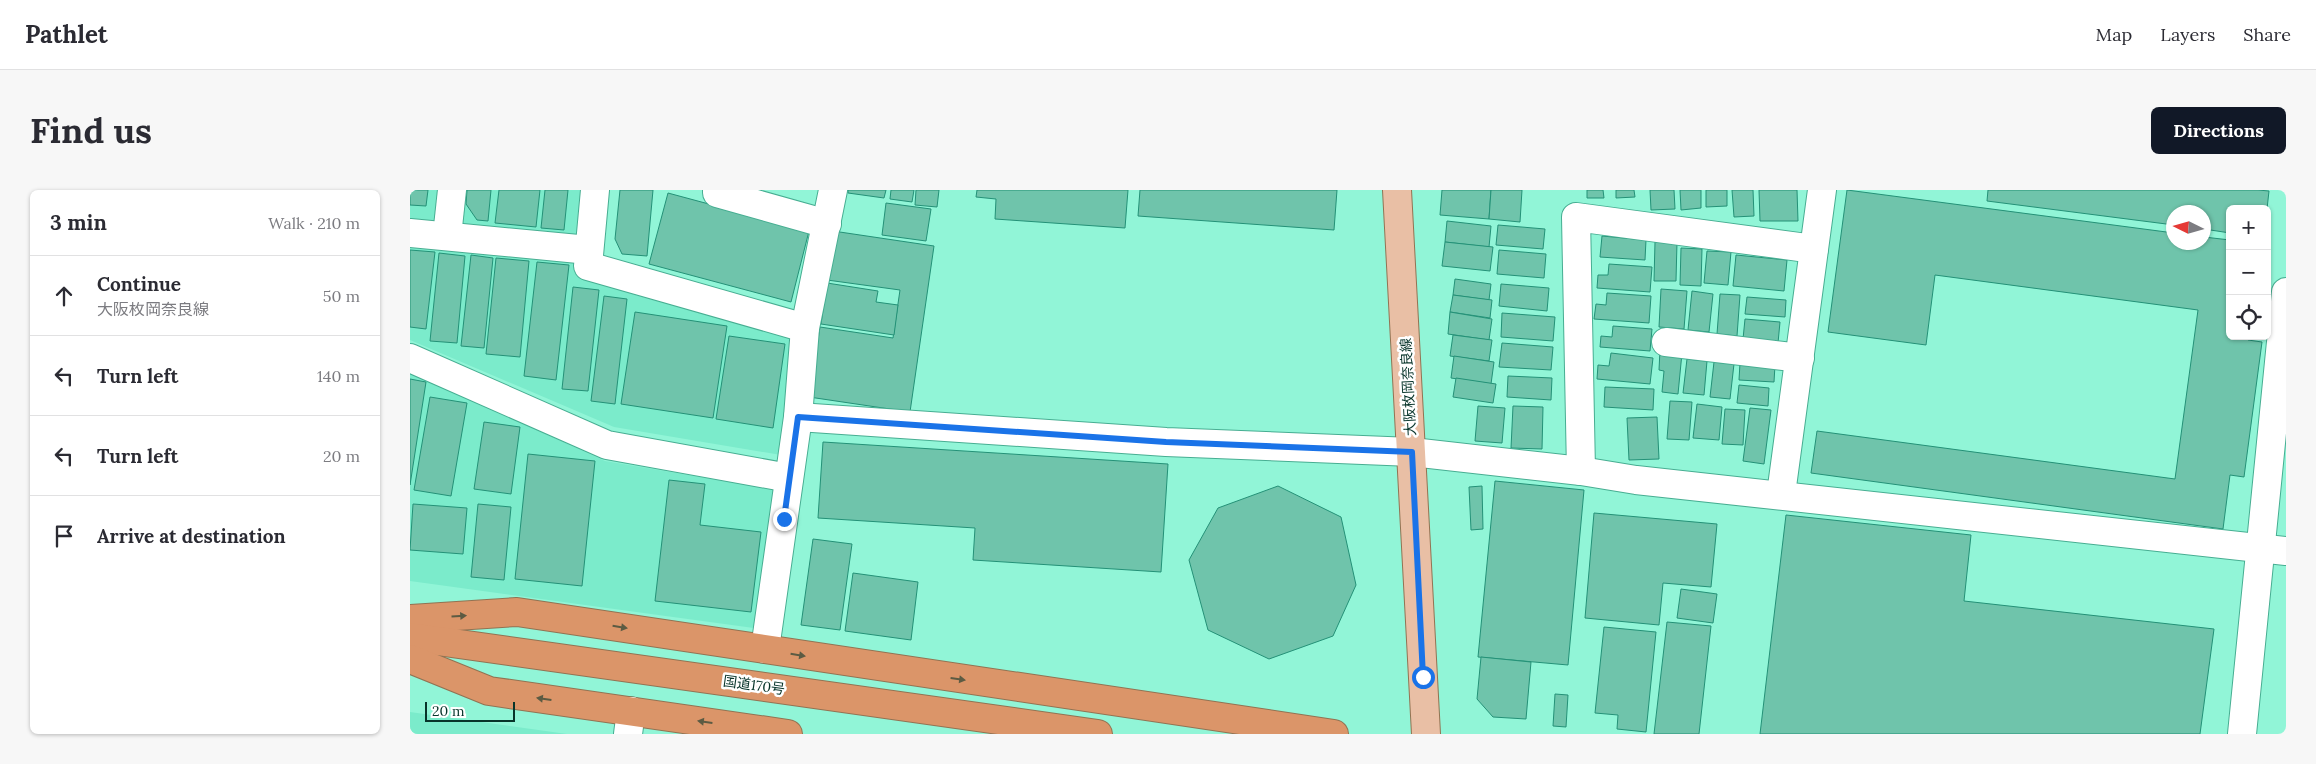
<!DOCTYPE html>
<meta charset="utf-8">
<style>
body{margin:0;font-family:Lora,"Noto Sans JP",serif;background:#f7f7f7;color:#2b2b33}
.controls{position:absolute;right:15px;top:15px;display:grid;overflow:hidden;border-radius:8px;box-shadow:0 1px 4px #0004}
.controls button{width:45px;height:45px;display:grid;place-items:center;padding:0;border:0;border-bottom:1px solid #e1e1e2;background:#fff;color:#2b2b33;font:25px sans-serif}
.compass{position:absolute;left:1756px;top:15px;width:45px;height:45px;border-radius:50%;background:#fff;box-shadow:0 1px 4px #0004;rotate:275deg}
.scale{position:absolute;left:15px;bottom:12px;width:90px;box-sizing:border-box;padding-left:5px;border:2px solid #07342a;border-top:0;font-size:14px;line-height:18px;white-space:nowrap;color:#07342a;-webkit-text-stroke:4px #fff;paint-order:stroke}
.stop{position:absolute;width:15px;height:15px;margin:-11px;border:4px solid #1a73e8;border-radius:50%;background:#fff}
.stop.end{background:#1a73e8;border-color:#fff;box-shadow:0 1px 5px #0008}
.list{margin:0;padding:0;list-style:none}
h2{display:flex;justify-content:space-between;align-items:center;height:65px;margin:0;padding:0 20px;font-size:21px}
h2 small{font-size:16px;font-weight:400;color:#7c7c81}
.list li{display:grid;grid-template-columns:32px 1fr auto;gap:15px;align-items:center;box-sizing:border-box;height:80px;padding:0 20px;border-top:1px solid #e1e1e2}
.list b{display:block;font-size:19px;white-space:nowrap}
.list p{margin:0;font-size:16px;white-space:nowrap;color:#7c7c81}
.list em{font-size:16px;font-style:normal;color:#7c7c81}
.icon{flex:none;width:28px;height:28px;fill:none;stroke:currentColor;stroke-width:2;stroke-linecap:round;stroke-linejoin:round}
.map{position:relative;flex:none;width:1876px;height:544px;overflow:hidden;border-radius:8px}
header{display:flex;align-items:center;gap:30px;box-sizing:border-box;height:70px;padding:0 25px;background:#fff;border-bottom:1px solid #e1e1e2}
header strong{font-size:24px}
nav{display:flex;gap:28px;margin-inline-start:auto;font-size:18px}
.intro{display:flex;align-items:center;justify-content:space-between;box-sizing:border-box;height:120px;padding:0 30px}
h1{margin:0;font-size:35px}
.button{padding:12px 22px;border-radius:8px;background:#111827;color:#fff;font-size:18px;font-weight:700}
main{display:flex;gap:30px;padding:0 30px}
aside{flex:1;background:#fff;border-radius:8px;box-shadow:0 1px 4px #0004}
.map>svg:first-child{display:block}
</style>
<header>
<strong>Pathlet</strong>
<nav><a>Map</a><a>Layers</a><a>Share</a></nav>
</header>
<div class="intro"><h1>Find us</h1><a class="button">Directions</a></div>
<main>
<aside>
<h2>3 min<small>Walk · 210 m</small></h2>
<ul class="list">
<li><svg class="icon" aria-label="ahead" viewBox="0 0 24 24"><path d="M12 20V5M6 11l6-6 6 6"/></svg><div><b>Continue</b><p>大阪枚岡奈良線</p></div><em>50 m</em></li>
<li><svg class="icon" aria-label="left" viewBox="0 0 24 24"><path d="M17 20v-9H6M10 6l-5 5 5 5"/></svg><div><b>Turn left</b></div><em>140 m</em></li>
<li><svg class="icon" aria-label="left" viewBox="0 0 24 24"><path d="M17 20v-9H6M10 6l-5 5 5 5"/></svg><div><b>Turn left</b></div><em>20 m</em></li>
<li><svg class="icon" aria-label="arrive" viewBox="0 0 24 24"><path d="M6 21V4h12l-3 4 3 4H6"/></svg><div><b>Arrive at destination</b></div></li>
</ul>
</aside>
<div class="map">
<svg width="1876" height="544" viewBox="0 0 1876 544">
<rect width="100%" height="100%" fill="#91f5d7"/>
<!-- built -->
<g fill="#7bebcb">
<path d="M0,0H171L163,77L225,105L386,149L371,265L204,237L0,150Z"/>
<path d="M0,182L195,271L368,300L351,439L0,391Z"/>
<path d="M0,522L157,544H0Z"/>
</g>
<!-- building -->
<g fill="#6fc4ab" stroke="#249177">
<path d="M0,0H18L16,16L0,15Z"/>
<path d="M57,0H81L78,31L67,30L56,14Z"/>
<path d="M89,0H130L126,37L85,33Z"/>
<path d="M135,0H158L154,40L131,38Z"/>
<path d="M210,0H243L237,66L212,64L205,49Z"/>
<path d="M438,0H476L474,8L438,3Z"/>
<path d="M481,0H504L502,12L480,9Z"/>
<path d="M506,0H529L527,17L505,15Z"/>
<path d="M567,0H718L715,38L585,29L586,9L566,7Z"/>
<path d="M730,0H927L924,40L728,26Z"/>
<path d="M1032,0H1081L1079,29L1030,25Z"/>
<path d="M1081,0H1112L1110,32L1079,29Z"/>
<path d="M1177,0H1193L1194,8H1177Z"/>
<path d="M1206,0H1224L1225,7L1206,8Z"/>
<path d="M1240,0H1264L1265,19L1241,20Z"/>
<path d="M1270,0H1291V18L1271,20Z"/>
<path d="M1296,0H1317V16L1296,17Z"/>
<path d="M1322,0H1343L1344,26L1324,27Z"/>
<path d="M1349,0H1387L1388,31H1350Z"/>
<path d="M1437,0L1764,43V52H1794V47L1820,50V146H1838V150L1852,152L1834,287L1820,285L1813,339L1401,283L1407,241L1765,289L1788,120L1525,85L1516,155L1418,142Z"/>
<path d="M1578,0H1848L1859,1L1857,19H1820V43L1794,39V22H1764V35L1577,11Z"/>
<path d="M258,3L399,41L381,112L239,74Z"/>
<path d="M476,13L521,19L516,51L472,45Z"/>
<path d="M1037,31L1081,36L1079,57L1035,52Z"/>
<path d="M1088,35L1135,39L1133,59L1086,55Z"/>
<path d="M423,41L524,56L500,222L399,207L410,137L483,148L490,100L417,90Z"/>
<path d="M1192,46L1236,50L1235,70L1190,67Z"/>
<path d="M1035,52L1083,57L1080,81L1032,76Z"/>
<path d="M1245,52H1267L1266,91H1244Z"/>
<path d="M1271,58L1292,59L1291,96L1270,95Z"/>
<path d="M0,60L25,62L16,139L0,137Z"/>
<path d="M1089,60L1136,64L1134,88L1087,84Z"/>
<path d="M1297,61L1321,62L1318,95L1294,93Z"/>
<path d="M29,63L55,66L47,153L20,151Z"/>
<path d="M61,65L83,68L74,158L51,156Z"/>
<path d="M1326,65L1377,70L1374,101L1323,96Z"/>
<path d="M86,68L119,71L110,167L76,164Z"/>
<path d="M127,72L159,75L146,190L114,186Z"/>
<path d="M1199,74L1242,77L1240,102L1187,98L1188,85H1198Z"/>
<path d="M1045,89L1081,94L1079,110L1043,105Z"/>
<path d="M417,93L468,101L466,112L488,115L484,145L411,134Z"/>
<path d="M1091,94L1139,98L1137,121L1089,116Z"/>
<path d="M163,97L189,100L178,201L152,199Z"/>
<path d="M1251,99L1277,101L1274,139L1249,137Z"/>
<path d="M1282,101L1303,104L1299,142L1278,140Z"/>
<path d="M1197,103L1241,106L1239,133L1184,129L1186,114L1196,115Z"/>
<path d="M1310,104L1330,105L1327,146L1307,144Z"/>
<path d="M1043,105L1082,110L1080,128L1040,122Z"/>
<path d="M194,106L217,109L205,214L181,211Z"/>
<path d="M1337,107L1376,110L1375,127L1335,124Z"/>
<path d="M225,122L317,136L303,228L211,214Z"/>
<path d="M1040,122L1082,129L1079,150L1038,144Z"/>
<path d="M1092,123L1145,127L1143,151L1091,147Z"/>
<path d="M1335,129L1370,132L1368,153L1333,149Z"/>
<path d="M1203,136L1242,139L1240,161L1190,157L1191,146L1202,147Z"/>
<path d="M1043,145L1082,150L1079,171L1040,166Z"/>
<path d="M319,146L375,154L363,238L306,229Z"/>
<path d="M1092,153L1143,157L1141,180L1089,177Z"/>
<path d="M1250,160L1272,163L1268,204L1252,202L1254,181L1249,180Z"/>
<path d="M1201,163L1243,168L1240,194L1187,189L1188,175L1199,176Z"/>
<path d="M1044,166L1084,172L1081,194L1041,188Z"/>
<path d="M1277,169L1297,171L1294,205L1273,203Z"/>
<path d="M1304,172L1324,174L1320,209L1300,207Z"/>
<path d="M1330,173L1365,175L1364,192L1329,190Z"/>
<path d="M1098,186L1142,188L1141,210L1097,207Z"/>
<path d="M1046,188L1086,194L1083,213L1043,207Z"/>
<path d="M0,189L16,192L0,295Z"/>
<path d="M1329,195L1359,198L1358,216L1327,213Z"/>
<path d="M1195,197L1244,199L1243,220L1194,217Z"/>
<path d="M20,207L57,213L41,306L4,300Z"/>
<path d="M1260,211L1282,212L1279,250L1257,249Z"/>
<path d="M1287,214L1312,217L1309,250L1283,248Z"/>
<path d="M1068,216L1095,218L1092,253L1065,251Z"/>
<path d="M1103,216L1133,217L1132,259L1101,258Z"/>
<path d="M1340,218L1361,220L1354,274L1333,271Z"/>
<path d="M1315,219L1335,220L1333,255L1312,254Z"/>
<path d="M1247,227L1249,269L1219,270L1217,228Z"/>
<path d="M74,232L110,237L101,304L64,299Z"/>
<path d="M413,252L758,274L751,382L563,370L565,338L408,328Z"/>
<path d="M118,264L185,271L172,396L105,389Z"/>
<path d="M259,290L295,294L290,335L351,342L341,422L245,411Z"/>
<path d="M1085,291L1174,300L1158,475L1068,467Z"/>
<path d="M868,296L931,327L946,395L923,446L859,469L798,440L779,370L808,318Z"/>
<path d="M1072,296L1073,339L1061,340L1059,297Z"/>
<path d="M3,314L57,318L53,364L0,360Z"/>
<path d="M68,314L101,317L94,390L61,387Z"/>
<path d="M1184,323L1307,334L1301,397L1253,393L1249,435L1175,428Z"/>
<path d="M1376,325L1561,345L1554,411L1804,439L1790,544H1350Z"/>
<path d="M403,349L442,354L430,440L391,435Z"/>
<path d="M443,383L508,392L501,450L435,441Z"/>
<path d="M1271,399L1307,404L1303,433L1267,428Z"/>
<path d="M1257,432L1301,436L1289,544H1244Z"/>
<path d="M1194,437L1246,442L1236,542L1207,539L1208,525L1185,523Z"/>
<path d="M1071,467L1121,472L1116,529L1083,527L1067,509Z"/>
<path d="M1145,504L1158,505L1156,537L1143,536Z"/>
</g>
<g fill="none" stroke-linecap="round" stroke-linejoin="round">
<!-- minor casing -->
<g stroke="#47ae92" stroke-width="30">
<g id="minor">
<path d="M185,0L178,76L395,138"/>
<path d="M307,0V3L417,34"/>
<path d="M0,43L179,60"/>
<path d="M37,46L42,0"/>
<path d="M1256,152L1390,168"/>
<path d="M0,168L197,255L379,288"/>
<path d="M388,227L756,252L1002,262L1171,281L1226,290L1876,361"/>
<path d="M1171,281L1166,27L1404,59"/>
<path d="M1371,304L1412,0"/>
<path d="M355,459L388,227L395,138L423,0"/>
<path d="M218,544L221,521"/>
<path d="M1832,544L1876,102"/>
</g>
</g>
<!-- major casing -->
<g stroke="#917353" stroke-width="30">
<path id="major" d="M987,0L1016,544"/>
</g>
<!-- highway casing -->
<g stroke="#917353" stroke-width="30">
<g id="highway">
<path d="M0,429L107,422L924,544"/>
<path d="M0,447L688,544"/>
<path d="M0,469L79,501L378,544"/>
</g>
</g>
<!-- minor -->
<use href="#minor" stroke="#fff" stroke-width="28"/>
<!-- major -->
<use href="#major" stroke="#e9bfa5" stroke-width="28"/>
<!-- highway -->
<use href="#highway" stroke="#db9569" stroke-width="28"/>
</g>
<!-- one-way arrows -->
<defs><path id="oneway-solid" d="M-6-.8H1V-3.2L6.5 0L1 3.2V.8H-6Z" transform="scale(1.25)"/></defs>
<g fill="#5c5b43">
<use href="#oneway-solid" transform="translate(49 426) rotate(-4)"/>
<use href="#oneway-solid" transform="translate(210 437) rotate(9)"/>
<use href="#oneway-solid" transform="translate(388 465) rotate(9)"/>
<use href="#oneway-solid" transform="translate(548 489) rotate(8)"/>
<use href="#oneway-solid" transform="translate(134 509) rotate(-172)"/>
<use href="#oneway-solid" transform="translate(295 532) rotate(-172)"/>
</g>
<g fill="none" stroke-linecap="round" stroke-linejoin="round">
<!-- route -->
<path stroke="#1a73e8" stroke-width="6" d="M374,329L388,227L756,252L1002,262L1013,487"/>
</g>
<g text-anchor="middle" stroke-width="5" stroke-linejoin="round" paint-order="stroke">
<!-- street labels -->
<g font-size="14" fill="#07342a" stroke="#fff">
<text transform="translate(998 197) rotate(-93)" y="5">大阪枚岡奈良線</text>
<text transform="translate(344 495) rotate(8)" y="5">国道170号</text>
</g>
</g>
</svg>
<div class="controls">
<button>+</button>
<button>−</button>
<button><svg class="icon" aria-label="locate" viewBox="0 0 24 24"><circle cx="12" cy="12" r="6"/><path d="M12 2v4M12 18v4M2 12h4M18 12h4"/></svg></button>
</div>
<svg class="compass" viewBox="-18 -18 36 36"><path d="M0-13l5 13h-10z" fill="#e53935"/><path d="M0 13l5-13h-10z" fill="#7c7c81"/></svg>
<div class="scale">20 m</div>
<div class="stop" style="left:1013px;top:487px"></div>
<div class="stop end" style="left:374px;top:329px"></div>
</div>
</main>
